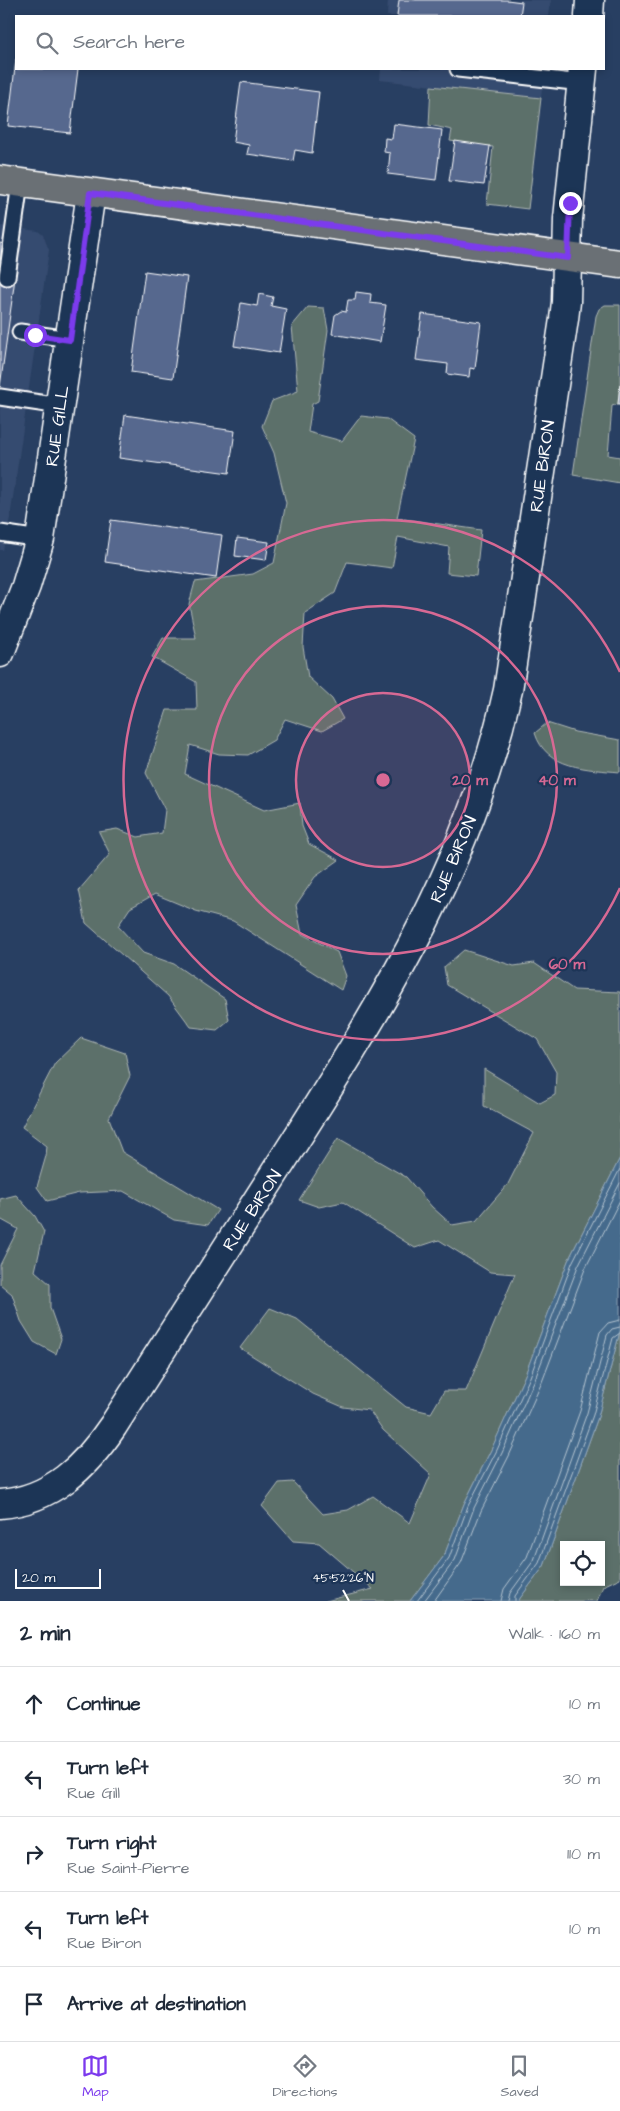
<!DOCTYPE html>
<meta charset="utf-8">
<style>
body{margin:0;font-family:"Architects Daughter",sans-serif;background:#f2f2f3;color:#1f2937}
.controls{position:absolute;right:15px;bottom:15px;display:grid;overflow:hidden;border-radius:0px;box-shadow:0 2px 8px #0003}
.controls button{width:45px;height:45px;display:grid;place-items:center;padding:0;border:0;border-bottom:1px solid #e0e1e3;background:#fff;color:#1f2937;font:25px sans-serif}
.scale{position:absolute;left:15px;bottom:12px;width:86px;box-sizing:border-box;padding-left:5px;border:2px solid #fff;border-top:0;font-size:14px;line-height:18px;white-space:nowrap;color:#fff;-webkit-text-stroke:4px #1d3557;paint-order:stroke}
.stop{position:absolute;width:15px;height:15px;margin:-11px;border:4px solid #7c3aed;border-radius:50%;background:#fff}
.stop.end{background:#7c3aed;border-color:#fff;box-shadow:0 1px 5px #0008}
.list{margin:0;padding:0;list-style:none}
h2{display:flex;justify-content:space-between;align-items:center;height:65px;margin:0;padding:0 20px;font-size:21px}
h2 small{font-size:16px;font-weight:400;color:#747a83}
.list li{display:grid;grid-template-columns:32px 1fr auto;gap:15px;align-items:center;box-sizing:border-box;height:75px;padding:0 20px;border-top:1px solid #e0e1e3}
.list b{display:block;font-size:19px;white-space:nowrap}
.list p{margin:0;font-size:16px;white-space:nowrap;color:#747a83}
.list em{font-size:16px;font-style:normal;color:#747a83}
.icon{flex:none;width:28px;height:28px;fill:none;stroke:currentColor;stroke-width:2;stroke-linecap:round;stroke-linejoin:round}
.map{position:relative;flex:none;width:620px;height:1601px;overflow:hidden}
.search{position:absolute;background:#fff;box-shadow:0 2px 8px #0003;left:15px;right:15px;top:15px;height:55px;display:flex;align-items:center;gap:12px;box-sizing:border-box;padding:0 18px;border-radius:0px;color:#747a83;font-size:19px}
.sheet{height:440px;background:#fff}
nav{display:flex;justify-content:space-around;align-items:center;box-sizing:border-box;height:70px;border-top:1px solid #e0e1e3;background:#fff;font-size:14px;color:#747a83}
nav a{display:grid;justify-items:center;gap:2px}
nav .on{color:#7c3aed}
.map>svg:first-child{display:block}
</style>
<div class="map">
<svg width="620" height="1601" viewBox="0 0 620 1601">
<rect width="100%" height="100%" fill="#283f62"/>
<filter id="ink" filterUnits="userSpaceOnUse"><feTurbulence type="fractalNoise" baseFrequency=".02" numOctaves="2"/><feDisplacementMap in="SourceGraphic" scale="10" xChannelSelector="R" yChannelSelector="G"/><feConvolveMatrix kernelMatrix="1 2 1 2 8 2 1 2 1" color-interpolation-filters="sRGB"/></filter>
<g filter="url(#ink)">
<!-- built -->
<g fill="#364b6f">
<path d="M388,0H551L549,16H387Z"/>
<path d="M381,69H544L541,98L380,80Z"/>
<path d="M0,226L38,231L43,235L49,250L10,518L3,550H0Z"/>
</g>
<!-- green -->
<g fill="#5c6f6a" stroke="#aeb7b4" fill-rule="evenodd">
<path d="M431,86L541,98L528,209L487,204L493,147L450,141L452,130L429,125Z"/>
<path d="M605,305H620V384L618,404L612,406L608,455L620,457V483L573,475L596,316L599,309Z"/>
<path d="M308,307L324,308L328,330L318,401L312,404L308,432L342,441L361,416L387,419L414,439L397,518L481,530L476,576L447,573L449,547L398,537L392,568L347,562L335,593L305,613L303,647L308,677L332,699L343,719L322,731L285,719L274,740L248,755L219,754L190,745L185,774L264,810L300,803L302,826L309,844L339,860L315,877L296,905L302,934L337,952L346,976L341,990L233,921L196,911L155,894L130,908L118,926L143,953L174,964L225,999L229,1020L217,1030L191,1027L168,996L86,923L79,890L110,854L99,832L117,829L138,837L162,833L165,810L146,773L167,710H197L196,682L152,657L163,638H196L189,604L195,582L253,574L274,563L286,503L274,453L262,426L272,401L298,391L292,326Z"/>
<path d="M547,723L575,732L620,740V772C588,769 546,769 535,733Z"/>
<path d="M464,950L514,966L534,963L574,990L620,992V1158L568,1261L525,1375L492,1448L464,1504L444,1556L410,1601H326L373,1589L319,1543L293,1541L262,1506L279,1483L293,1482L323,1514L348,1510L373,1496L410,1523L431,1474L383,1430L369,1410L343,1407L313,1394L240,1348L270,1308L297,1319L406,1407L431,1413L444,1391H466L515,1274L490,1272L439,1240L415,1248L343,1202L319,1207L299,1200L338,1138L406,1177L432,1207L452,1225L476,1221L508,1184L534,1133L484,1106V1069L540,1103L555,1095L556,1072L537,1039L447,985L444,967Z"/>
<path d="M81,1038L125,1053L130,1076L109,1118L122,1152L218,1210L208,1225L174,1220L123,1191L79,1193L47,1201L37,1187L46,1156L47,1146L22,1127L55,1063Z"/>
<path d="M16,1195L35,1216L44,1232L35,1271L50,1284V1308L61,1339L56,1354L34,1342L21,1321L12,1294L0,1284V1265L18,1229L0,1219V1199Z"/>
<path d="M620,1331V1578L603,1586L597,1601H518L544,1566L598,1417ZM564,1545H601V1582H564Z"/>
</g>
<!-- water -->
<path fill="#456b8c" stroke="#8fa6ba" d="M620,1158V1331L598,1417L544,1566L518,1601H410L444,1556L464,1504L492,1448L525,1375L568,1261Z"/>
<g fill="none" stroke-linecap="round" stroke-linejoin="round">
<!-- shore -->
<g stroke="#b5c4d1" stroke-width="1">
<path d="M417,1601L449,1558L468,1506L497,1450L530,1377L572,1263L620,1169"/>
<path d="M424,1601L455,1560L474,1508L502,1453L535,1379L578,1266L620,1183"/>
<path d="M434,1601L461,1563L481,1511L509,1456L542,1382L585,1269L620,1200"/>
<path d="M501,1601L504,1589L527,1557L580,1411L600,1332L608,1323L620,1320"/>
<path d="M508,1601L510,1593L534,1560L587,1413L607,1335L612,1329L620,1327"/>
<path d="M515,1601V1596L539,1563L593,1415L613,1338L620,1333"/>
</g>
</g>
<!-- building -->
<g fill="#56678e" stroke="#fff">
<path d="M399,0H507L522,2L520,16H397Z"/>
<path d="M16,59V69H78L70,133L8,126Z"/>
<path d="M241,82L319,92L312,153L295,150L293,161L268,157L247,154L249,145L233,142Z"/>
<path d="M394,124L442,130L436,180L388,174L390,153L384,152L385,138L392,139Z"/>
<path d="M455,141L490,146L484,185L449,181Z"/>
<path d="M0,243L5,244L7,277L15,278L0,387Z"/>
<path d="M145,271L187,277L173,378L131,372Z"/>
<path d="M356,292L371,294L370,303L386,305L380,342L332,334L335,315L341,311L346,312L348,300H355Z"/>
<path d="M259,294L273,297L271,306L286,309L279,353L234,346L241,303L257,306Z"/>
<path d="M422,314L481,322L475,369L470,368L469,377L447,374L448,364L416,360Z"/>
<path d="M620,384V404H618Z"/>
<path d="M125,415L235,431L229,473L119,458Z"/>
<path d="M111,520L222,535L216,578L105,562Z"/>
<path d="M237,538L269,542L266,560L235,556Z"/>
</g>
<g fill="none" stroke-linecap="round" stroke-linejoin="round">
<!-- lane casing -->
<g stroke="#fff" stroke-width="19">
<g id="lane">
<path d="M458,69L582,83"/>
<path d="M7,277L20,183"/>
<path d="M20,332L70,339"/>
<path d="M0,397L60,406"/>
<path d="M0,533L40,539"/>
</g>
</g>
<!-- street casing -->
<g stroke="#fff" stroke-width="31">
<g id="street">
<path d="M589,16L590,0"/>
<path d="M0,653L26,586L40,539L91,193"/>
<path d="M0,1504C52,1500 86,1466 113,1426C174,1330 236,1234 297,1138C390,992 470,862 508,690L564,319L566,302L568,219L583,69"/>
</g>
</g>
<!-- primary casing -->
<g stroke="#fff" stroke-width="31">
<path id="primary" d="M0,180L620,264"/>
</g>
<!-- lane -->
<use href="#lane" stroke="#1d3557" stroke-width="15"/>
<!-- street -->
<use href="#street" stroke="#1d3557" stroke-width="28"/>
<!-- primary -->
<use href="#primary" stroke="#6a7074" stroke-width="28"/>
</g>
</g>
<g fill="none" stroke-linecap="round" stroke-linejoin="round" filter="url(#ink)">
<!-- route -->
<path stroke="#7c3aed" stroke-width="6" d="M35,335L70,340L90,193L568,258L570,203"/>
</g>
<!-- ticks -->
<path fill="none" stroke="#fff" stroke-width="2" d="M343,1590L349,1601"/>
<!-- distance rings -->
<circle cx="383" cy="780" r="87" fill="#d76994" fill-opacity=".12"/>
<g fill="none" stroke="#d76994" stroke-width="2.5">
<circle cx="383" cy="780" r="87"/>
<circle cx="383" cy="780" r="174"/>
<path d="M620 888A260 260 0 1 1 620 672"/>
</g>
<g text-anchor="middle" stroke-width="4.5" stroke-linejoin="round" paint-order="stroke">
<!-- street labels -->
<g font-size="18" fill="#fff" stroke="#1d3557">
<text transform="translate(57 426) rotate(-82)" y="6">RUE GILL</text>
<text transform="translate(542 466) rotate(-82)" y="6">RUE BIRON</text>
<text transform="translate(453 859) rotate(-67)" y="6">RUE BIRON</text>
<text transform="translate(252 1210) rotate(-57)" y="6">RUE BIRON</text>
</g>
</g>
<g font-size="12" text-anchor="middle" fill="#fff" stroke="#1d3557" stroke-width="4.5" stroke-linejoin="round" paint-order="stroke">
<text x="343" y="1582">45°52'26"N</text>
</g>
<circle cx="383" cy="780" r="8" fill="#d76994" stroke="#1d3557" stroke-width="2.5"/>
<g font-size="15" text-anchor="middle" font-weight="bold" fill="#d76994" stroke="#1d3557" stroke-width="4.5" stroke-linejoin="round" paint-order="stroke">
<text x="470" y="785">20 m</text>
<text x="557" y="785">40 m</text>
<text x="567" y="969">60 m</text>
</g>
</svg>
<div class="controls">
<button><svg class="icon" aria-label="locate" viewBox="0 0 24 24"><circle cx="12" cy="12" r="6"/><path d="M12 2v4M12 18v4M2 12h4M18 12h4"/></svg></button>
</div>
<div class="scale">20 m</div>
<div class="stop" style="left:35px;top:335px"></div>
<div class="stop end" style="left:570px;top:203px"></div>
<div class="search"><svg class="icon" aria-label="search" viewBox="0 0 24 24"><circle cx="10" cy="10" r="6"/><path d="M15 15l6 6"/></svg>Search here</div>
</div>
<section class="sheet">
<h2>2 min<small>Walk · 160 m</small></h2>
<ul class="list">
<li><svg class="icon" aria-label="ahead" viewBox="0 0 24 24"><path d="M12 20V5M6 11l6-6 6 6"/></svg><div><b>Continue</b></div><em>10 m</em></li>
<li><svg class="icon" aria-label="left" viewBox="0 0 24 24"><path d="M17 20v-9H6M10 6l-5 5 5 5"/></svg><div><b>Turn left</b><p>Rue Gill</p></div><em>30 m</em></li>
<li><svg class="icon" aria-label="right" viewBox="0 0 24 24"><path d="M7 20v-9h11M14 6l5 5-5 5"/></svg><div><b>Turn right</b><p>Rue Saint-Pierre</p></div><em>110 m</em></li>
<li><svg class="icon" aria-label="left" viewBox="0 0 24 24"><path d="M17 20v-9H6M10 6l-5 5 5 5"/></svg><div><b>Turn left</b><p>Rue Biron</p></div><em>10 m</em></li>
<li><svg class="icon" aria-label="arrive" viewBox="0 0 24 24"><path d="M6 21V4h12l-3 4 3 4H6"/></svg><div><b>Arrive at destination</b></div></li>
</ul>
</section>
<nav>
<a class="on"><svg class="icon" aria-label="map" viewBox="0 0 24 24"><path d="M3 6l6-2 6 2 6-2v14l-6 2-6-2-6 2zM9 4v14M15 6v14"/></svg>Map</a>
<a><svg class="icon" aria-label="directions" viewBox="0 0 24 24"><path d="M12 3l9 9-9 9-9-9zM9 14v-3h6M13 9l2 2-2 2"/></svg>Directions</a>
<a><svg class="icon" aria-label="saved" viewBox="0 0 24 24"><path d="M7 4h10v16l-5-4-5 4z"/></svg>Saved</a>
</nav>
